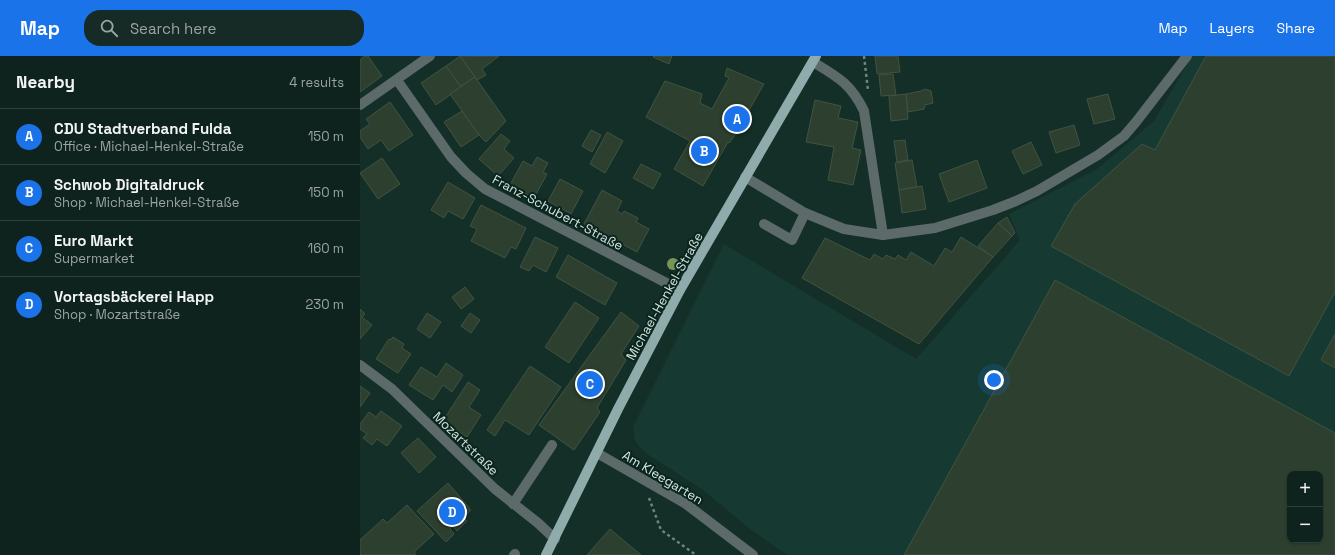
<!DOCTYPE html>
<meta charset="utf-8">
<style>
body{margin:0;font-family:"Space Grotesk",sans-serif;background:#172b26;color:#f1f3f6}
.controls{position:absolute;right:12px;bottom:12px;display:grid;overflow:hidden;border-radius:8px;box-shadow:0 1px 3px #0004}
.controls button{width:36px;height:36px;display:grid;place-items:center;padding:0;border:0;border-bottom:1px solid #2e403b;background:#0e231d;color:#f1f3f6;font:20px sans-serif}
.you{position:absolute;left:634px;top:324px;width:14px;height:14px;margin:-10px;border:3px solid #fff;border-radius:50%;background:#1a73e8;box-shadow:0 0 0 6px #1a73e833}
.badge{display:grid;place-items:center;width:26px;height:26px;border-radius:50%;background:#1a73e8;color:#fff;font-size:13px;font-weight:700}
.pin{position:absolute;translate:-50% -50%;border:2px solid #fff;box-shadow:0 1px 4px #0006}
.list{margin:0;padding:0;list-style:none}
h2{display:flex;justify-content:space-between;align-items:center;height:52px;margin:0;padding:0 16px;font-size:17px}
h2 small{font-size:13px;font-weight:400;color:#9ba4a4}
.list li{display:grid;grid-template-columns:26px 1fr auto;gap:12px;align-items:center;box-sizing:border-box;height:56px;padding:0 16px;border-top:1px solid #2e403b}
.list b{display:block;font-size:15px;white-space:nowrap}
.list p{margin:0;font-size:13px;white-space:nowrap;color:#9ba4a4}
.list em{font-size:13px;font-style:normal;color:#9ba4a4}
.icon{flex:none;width:22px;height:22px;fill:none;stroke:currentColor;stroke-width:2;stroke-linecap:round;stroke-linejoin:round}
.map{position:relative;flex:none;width:975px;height:499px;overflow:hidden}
header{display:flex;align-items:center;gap:24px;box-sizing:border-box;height:56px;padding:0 20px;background:#1a73e8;color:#fff}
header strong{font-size:19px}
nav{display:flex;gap:22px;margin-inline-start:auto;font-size:14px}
.search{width:280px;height:36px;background:#172b26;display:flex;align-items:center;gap:10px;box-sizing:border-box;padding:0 14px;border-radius:16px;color:#9ba4a4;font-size:15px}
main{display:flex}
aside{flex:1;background:#0e231d}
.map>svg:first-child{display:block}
</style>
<header>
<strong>Map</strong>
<div class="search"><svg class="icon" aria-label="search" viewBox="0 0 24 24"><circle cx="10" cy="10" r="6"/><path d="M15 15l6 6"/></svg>Search here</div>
<nav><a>Map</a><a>Layers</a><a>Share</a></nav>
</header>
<main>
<aside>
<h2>Nearby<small>4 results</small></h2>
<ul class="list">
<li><span class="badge">A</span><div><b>CDU Stadtverband Fulda</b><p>Office · Michael-Henkel-Straße</p></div><em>150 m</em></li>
<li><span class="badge">B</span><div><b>Schwob Digitaldruck</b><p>Shop · Michael-Henkel-Straße</p></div><em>150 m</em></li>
<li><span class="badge">C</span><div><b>Euro Markt</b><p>Supermarket</p></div><em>160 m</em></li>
<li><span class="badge">D</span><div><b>Vortagsbäckerei Happ</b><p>Shop · Mozartstraße</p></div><em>230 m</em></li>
</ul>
</aside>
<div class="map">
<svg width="975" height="499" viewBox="0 0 975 499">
<rect width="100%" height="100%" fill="#132f27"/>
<!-- built -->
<path fill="#163a31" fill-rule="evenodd" d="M832,0H975V499H427L390,473L343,434L284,396L275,385L273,371L364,188L556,303L660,184L649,158L737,113L794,65ZM930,418H960V484H930Z"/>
<!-- building -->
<g fill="#2d3f2e" stroke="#415342" fill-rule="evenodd">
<path d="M5,0H8L22,20L0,36V4Z"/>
<path d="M100,0H139L122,13L126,19L117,24Z"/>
<path d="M100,0L115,21L100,31L86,10Z"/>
<path d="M294,0H312L309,8L293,1Z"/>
<path d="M515,0H538L540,16L517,18Z"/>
<path d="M846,0H975V236L929,320L691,190L715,148L782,88L795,94Z"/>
<path d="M86,10L101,31L76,49L61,27Z"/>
<path d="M367,12L404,28L373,82L369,87L368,86L343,130L314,113L330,85L286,61L305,25L342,38L340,47L352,53L369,22L365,20Z"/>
<path d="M533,18L536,39L521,40L519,19Z"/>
<path d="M115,21L146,65L126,86L119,79L90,38Z"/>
<path d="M565,33L571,35L573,47L565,49L564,53L548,56L546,38L561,35Z"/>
<path d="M546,38L548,63L531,65L529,40Z"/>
<path d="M748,38L755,63L734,68L727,43Z"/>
<path d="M455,44L481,50L478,62L498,66L492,92L501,94L493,129L468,124L474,91L446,86Z"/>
<path d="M30,46L53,79L29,95L21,84L8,93L0,81V75L10,68L6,63Z"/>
<path d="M102,55L119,79L101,91L84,66Z"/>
<path d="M714,69L720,89L696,97L689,76Z"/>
<path d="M231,74L241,79L232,96L222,90Z"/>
<path d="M247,76L263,85L245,117L230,108Z"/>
<path d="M141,78L150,85L144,93L154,102L138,120L119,103Z"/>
<path d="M545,84L548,104L537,106L534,85Z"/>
<path d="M671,86L682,109L663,118L652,95Z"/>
<path d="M177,101L188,107L183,116L187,118L174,142L150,129L163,105L172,110Z"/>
<path d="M22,102L40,128L18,143L0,117Z"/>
<path d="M552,104L557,131L539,134L535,107Z"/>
<path d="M617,104L627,132L589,146L579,118Z"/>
<path d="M281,108L301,118L293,133L273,122Z"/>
<path d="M200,123L223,135L211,158L188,145Z"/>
<path d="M88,126L115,142L103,163L88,155L84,162L71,154Z"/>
<path d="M562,130L566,153L542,157L539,134Z"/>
<path d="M242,134L262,145L257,155L262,158L264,155L278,162L276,166L289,173L277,196L224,168Z"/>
<path d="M121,149L166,172L156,193L151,191L145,202L111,185L117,173L110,170Z"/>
<path d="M647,161L655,177L652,180L638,167Z"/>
<path d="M638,167L652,180L633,201L618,190Z"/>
<path d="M175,181L198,192L186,216L173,209L169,215L160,211Z"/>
<path d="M601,181L633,201L559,288L442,222L465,182L510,204L514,198L523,203L526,199L535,203L538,199L546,204L551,196L574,210L585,192L592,196Z"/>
<path d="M208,199L257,227L245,249L196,221Z"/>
<path d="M695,224L975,377V499H544ZM930,418H960V484H930Z"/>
<path d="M105,231L114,243L101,253L92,241Z"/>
<path d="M215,246L239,262L209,307L185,291Z"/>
<path d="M0,253L5,258L2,261L12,269L0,283Z"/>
<path d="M261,256L279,270L261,298L266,304L237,352L240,356L214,394L179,369Z"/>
<path d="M67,257L81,266L70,282L57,273Z"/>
<path d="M110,257L120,264L111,277L101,270Z"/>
<path d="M975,278V312L961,304Z"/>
<path d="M33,281L44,288L42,292L51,298L38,317L16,303L29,283L30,284Z"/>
<path d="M86,307L103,319L92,336L83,329L73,344L49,329L61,311L77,321Z"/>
<path d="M170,310L201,331L169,379L145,364L135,380L127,374Z"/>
<path d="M108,326L120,334L109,351L121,359L107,381L83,365Z"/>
<path d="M0,330L10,337L0,351Z"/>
<path d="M21,355L42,370L27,390L17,383L12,389L3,382L7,378L0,373V368L9,356L16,361Z"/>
<path d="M58,382L76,401L59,417L41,397Z"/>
<path d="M88,427L111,454L103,461L107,465L97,475L93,470L90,473L94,478L86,486L57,455Z"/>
<path d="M47,449L74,478L54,496L56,499H1L0,498V484L23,463L27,467Z"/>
<path d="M250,473L281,499H227Z"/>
</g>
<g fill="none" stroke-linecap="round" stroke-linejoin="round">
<!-- path -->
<g stroke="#6f847e" stroke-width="2.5" stroke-dasharray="3 3" stroke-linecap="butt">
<path d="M504,0L508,34"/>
<path d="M289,442L301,474L336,499"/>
</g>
<!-- minor -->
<g stroke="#5c6a6a" stroke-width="10">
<path d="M453,6C478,21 491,28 504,55L523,179"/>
<path d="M37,24L91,101L106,117L125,133L320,234"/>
<path d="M0,49L70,0"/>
<path d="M385,121L445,157L484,173L523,179L575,172L633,154L656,145L677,135L738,99L764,80L776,66L827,0"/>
<path d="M404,168L432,184L445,157"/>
<path d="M0,309L32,333L135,433L178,467L195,483"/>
<path d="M237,397L326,448L393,499"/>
<path d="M153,448L192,389"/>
<path d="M154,499L155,498"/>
</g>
<!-- major -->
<path stroke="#8fabab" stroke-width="10" d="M186,499L258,353L320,234L456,0"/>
</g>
<!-- trees -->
<circle fill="#789556" cx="313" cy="208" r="6"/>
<g text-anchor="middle" stroke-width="4" stroke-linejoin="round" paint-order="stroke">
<!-- street labels -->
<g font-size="13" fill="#d4e3de" stroke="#09251d">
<text transform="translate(198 156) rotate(28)" y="5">Franz-Schubert-Straße</text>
<text transform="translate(304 240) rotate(-61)" y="5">Michael-Henkel-Straße</text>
<text transform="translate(106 387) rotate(44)" y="5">Mozartstraße</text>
<text transform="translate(303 421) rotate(31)" y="5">Am Kleegarten</text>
</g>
</g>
</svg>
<div class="controls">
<button>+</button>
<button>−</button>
</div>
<div class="you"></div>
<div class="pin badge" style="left:377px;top:63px">A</div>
<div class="pin badge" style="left:344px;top:95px">B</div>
<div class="pin badge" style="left:230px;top:328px">C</div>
<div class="pin badge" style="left:92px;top:456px">D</div>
</div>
</main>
